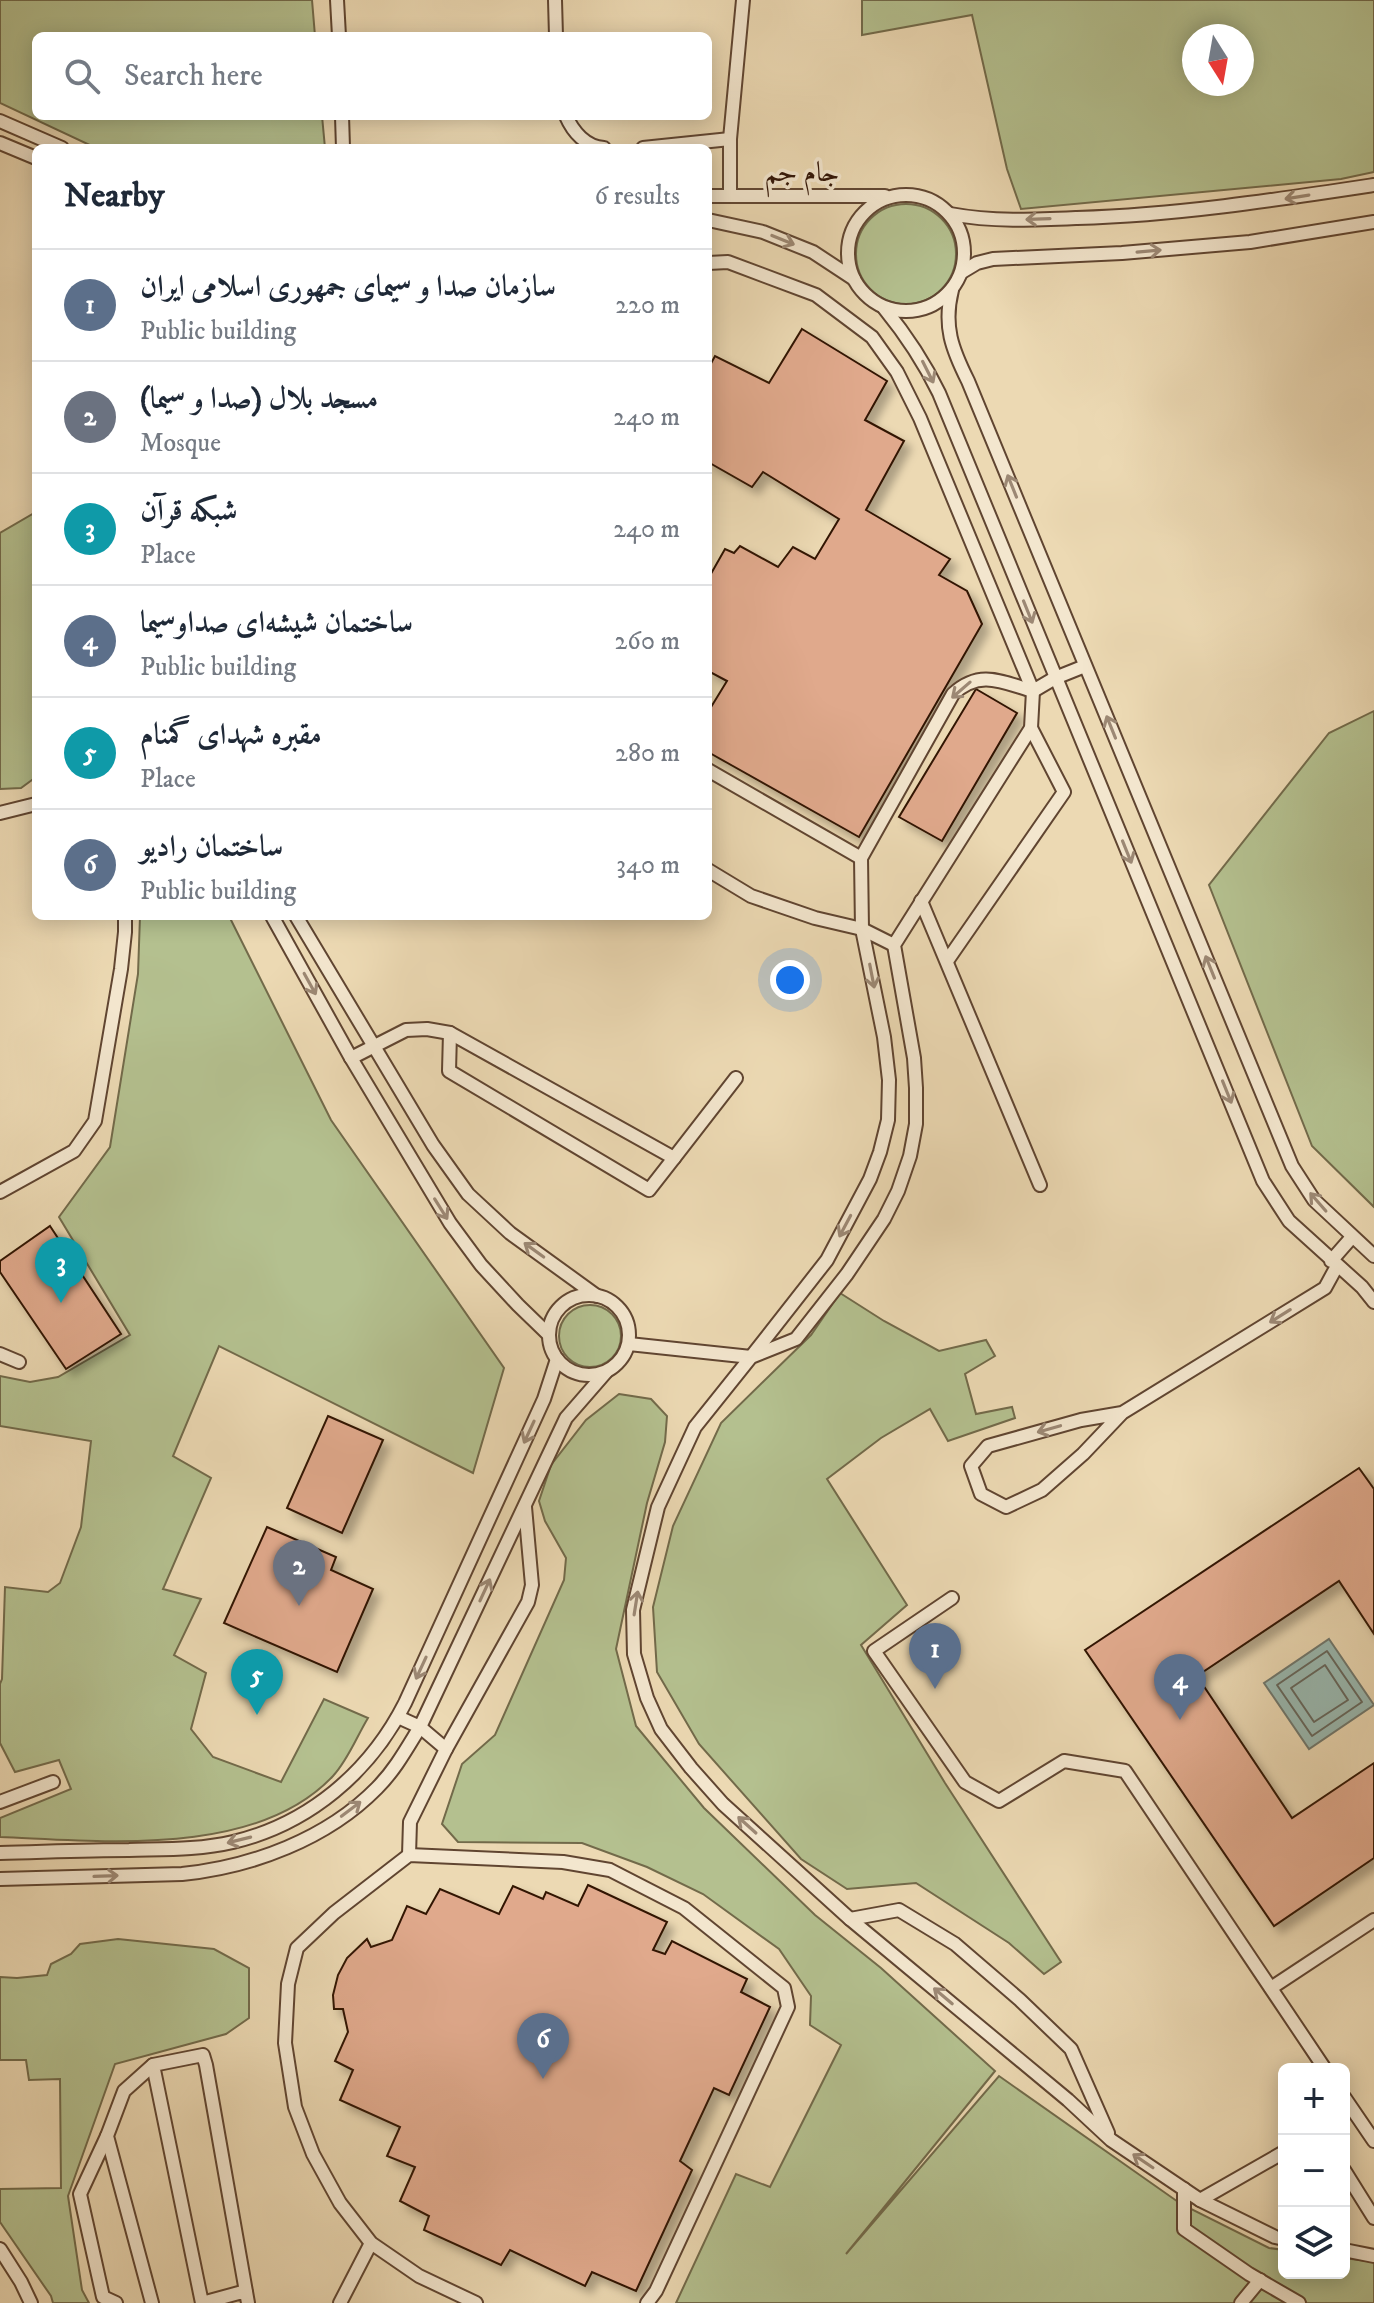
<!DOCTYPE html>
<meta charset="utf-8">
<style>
body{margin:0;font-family:"IM FELL DW Pica",Amiri,serif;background:#f6f6f7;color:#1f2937}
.controls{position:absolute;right:24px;bottom:24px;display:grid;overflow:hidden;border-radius:12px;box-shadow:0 4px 20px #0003}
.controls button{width:72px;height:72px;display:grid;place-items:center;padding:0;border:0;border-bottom:2px solid #e0e1e3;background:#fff;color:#1f2937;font:40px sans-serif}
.compass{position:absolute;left:1182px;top:24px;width:72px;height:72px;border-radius:50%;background:#fff;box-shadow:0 4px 20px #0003;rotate:169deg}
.you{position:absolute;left:790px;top:980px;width:28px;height:28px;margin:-20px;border:6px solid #fff;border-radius:50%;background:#1a73e8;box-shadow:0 0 0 12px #1a73e833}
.badge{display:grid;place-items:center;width:52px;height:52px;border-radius:50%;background:#8f2418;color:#fff;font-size:26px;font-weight:700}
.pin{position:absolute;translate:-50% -66px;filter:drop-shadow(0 2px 4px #0008)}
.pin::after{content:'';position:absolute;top:42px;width:28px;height:24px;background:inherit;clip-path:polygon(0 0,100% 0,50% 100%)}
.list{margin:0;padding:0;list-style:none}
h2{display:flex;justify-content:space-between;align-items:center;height:104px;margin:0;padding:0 32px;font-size:34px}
h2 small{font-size:26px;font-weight:400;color:#747a83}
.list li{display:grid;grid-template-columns:52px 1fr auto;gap:24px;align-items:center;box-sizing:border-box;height:112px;padding:0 32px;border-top:2px solid #e0e1e3}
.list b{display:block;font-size:30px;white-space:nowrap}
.list p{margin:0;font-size:26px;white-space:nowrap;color:#747a83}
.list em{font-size:26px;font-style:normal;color:#747a83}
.icon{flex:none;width:44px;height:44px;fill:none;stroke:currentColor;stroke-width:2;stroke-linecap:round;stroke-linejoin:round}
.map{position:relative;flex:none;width:1374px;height:2303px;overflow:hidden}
.search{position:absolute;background:#fff;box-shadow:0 4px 20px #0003;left:32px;top:32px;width:680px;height:88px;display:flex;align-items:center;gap:20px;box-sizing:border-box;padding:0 28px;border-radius:12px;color:#747a83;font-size:30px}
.panel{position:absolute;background:#fff;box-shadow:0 4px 20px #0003;left:32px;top:144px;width:680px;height:776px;border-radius:12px}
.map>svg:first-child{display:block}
</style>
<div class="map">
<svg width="1374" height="2303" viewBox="0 0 1374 2303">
<defs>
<filter id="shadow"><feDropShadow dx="7" dy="7" stdDeviation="4" flood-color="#0004"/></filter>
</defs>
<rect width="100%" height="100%" fill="#ecd9b3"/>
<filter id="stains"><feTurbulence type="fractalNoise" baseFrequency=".0025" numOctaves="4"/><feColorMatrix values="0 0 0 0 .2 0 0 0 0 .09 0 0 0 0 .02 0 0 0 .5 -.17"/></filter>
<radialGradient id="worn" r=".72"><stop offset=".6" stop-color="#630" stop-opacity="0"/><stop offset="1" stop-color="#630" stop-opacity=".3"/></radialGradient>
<!-- green -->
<g fill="#b4c08f" stroke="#726a4a" stroke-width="2" fill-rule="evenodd">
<path d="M0,0H312L315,36H36V116H322L325,148H96L0,103Z"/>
<path d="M862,0H1374V172L1341,179L1021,209L1007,169L972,15L862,35ZM1194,36H1242V84H1194Z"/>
<circle cx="906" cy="254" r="50"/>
<path d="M36,512V777L21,788L0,789V533Z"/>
<path d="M1374,711V1207L1312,1146L1209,885L1329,733Z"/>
<path d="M140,916H229L331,1120L504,1368L473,1473L219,1346L173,1456L211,1478L163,1589L201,1599L174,1655L206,1673L191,1729L213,1757L281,1782L324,1699L368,1718C357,1736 348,1760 333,1776C256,1858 103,1841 0,1837V1818L71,1789L59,1760L15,1772L0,1743V1684L2,1679L5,1587L48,1592L60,1583L81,1527L91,1441L0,1426V1376L30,1382L58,1377L130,1335L59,1217L110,1147L138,974Z"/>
<path d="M840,1293L884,1321L939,1351L986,1340L995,1356L965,1374L976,1414L1012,1407L1015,1418L948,1441L930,1409L881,1438L827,1479L907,1605L861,1645L945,1783L1061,1962L1044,1974L1009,1943L916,1883L847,1889L801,1859L699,1744L657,1672L653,1607L673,1526L721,1423L811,1335Z"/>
<circle cx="590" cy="1336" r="31"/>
<path d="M619,1394L651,1399L667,1416L665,1442L647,1503L616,1649L636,1726L704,1808L815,1915L881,1968L995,2071L846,2254L999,2076L1181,2204L1269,2248L1284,2250V2273H1344V2258L1374,2262V2303H676L736,2174L770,2187L841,2045L810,2025L811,1996L779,1949L703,1894L647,1867L582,1843L458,1842L442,1824L462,1764L495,1735L564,1580L566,1558L545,1521L539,1501L551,1465L586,1420Z"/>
<path d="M118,1939L214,1949L249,1968V2018L226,2034L115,2064L68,2196L82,2290L89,2303H53L51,2296L0,2222V2189L61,2188L60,2079L29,2080L26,2060H0V1977L17,1978L47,1975L51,1964L71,1954L80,1944Z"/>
</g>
<!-- water -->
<path fill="#99b9b1" stroke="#6f776d" stroke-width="2" d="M1329,1639L1374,1705L1309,1749L1264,1683Z"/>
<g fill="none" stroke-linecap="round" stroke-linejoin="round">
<!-- shore -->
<g stroke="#65665c" stroke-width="2">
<path d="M1327,1651L1362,1702L1312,1736L1277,1685Z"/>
<path d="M1325,1665L1348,1700L1314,1722L1291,1688Z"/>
</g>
</g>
<!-- building -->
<g fill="#e0a98c" stroke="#311406" stroke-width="2" filter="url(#shadow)">
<path d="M802,329L887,381L865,420L904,441L866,510L950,559L939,575L967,591L982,624L859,837L708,752V712L727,681L708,671V579L725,549L734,553L740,546L778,567L793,547L815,559L839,519L763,472L752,487L708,462V369L715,356L769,383Z"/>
<path d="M976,689L1017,713L942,841L899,817Z"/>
<path d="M50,1226L121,1334L66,1369L0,1272V1261Z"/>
<path d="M328,1416L383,1440L342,1533L287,1508Z"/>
<path d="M1359,1468L1374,1489V1634L1339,1581L1197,1676L1292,1818L1374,1763V1858L1274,1926L1085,1650Z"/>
<path d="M267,1527L336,1557L331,1570L373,1589L337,1672L224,1623Z"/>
<path d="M588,1885L667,1922L653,1950L665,1954L672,1941L747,1979L741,1992L770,2007L729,2095L714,2088L680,2161L692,2170L636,2291L592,2272L585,2286L510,2250L501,2265L424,2230L429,2216L400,2201L415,2167L387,2156L400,2127L340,2100L353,2070L335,2061L348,2032L343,2009H334L333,1995L338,1975L347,1958L367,1939L371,1947L392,1940L407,1906L426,1914L440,1889L499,1914L513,1886L543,1899L546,1892L578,1906Z"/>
</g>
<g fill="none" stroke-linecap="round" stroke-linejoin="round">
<!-- service casing -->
<g stroke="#604531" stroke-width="16">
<g id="service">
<path d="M337,0L339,36"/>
<path d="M555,0L556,36"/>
<path d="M342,116L343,148"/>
<path d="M566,116C573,132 586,147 604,148"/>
<path d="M0,121L62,148"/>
<path d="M730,139L743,0"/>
<path d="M0,143L36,158"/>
<path d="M643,148L730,139V196"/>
<circle cx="906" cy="253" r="58"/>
<path d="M708,196H885"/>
<path d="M950,214C993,222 1034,220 1077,218C1177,215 1275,200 1374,185"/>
<path d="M708,220L763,232L813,252L854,279"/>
<path d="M708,263L728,262L816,295L872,337L897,372L920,418L1033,691L1031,728L894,945L914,1058L916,1088V1124L910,1156L898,1191L884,1219L847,1274L796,1339L751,1357L695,1427L658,1507L633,1610L634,1654L647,1698L661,1729L691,1768L723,1804L850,1919L1068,2100L1111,2140L1200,2200L1275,2237L1284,2239"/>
<path d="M962,272L977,263L993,259L1122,253L1250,242L1374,222"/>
<path d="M952,290C943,326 952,349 968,381L1292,1166L1314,1200L1374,1256"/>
<path d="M884,308C906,335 924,362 939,393L1263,1181L1289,1221L1362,1287L1374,1302"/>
<path d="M708,770L861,858"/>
<path d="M0,813L36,804"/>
<path d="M708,870L751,896L815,918L862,929L894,945"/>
<path d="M921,901L1040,1185"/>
<path d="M272,916L351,1058L450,1223L481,1265L518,1305L549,1335"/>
<path d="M296,916L433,1145L468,1194L510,1233L597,1296"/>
<path d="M947,961L1064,792L1031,728"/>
<path d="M450,1033L449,1071L649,1190L674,1158"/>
<path d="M351,1058L406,1030L427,1029L450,1033L674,1158L736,1078"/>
<path d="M0,1192L74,1151L95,1121L121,969L125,932V916"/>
<path d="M1331,1261L1352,1237"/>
<circle cx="589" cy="1335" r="40"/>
<path d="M629,1344L751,1357L827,1260L870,1179L880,1152L888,1120L889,1080L884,1037L862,929L861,858L953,694C980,669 1002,682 1033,691L1055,678L1085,666"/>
<path d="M0,1354L19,1362"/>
<path d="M1122,1413L1083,1454L1042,1490L1006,1507L981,1494L971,1466L988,1446L1081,1420L1122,1413L1325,1288L1337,1266"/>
<path d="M952,1598L874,1651L965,1782L999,1801L1064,1761L1125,1771L1325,2069"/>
<path d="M398,1717L420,1727L446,1749L410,1822L409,1855"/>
<path d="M446,1749L528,1602L532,1585L525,1507"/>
<path d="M0,1802L53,1782"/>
<path d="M0,1853C43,1852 86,1850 129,1850C164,1849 199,1850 233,1842C309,1824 370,1772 405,1703L544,1399L557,1359"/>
<path d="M0,1879L182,1874C252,1867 327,1839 377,1788C395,1770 407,1748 420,1727L566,1418L606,1372"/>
<path d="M850,1919L899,1910L955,1944L1020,2000L1071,2049L1108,2133"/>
<path d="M1271,1988L1374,1920"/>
<path d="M1344,2097L1374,2141"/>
<path d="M107,2136L80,2194L103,2297L116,2303"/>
<path d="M1344,2170L1374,2218"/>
<path d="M1184,2189V2229L1249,2274L1299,2303"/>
<path d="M1200,2200L1284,2152"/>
<path d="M0,2249L21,2282L31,2303"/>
<path d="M1344,2250L1374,2256"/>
<path d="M246,2291L202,2303L153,2065L203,2055L206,2065L248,2303"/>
<path d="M152,2303L107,2136L124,2091L153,2065"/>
<path d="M340,2303L371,2243"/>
<path d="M476,2303L419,2276L371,2243L340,2203L313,2154L295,2107L285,2043L288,1984L297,1948L334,1913L409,1855L563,1862L610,1870L684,1908L784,1988L788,2007L656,2291L647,2303"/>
<path d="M1241,2303L1260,2280"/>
</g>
</g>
<!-- service -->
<use href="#service" stroke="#f3e6ce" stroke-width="12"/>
</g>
<!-- one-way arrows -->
<defs><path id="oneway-shaft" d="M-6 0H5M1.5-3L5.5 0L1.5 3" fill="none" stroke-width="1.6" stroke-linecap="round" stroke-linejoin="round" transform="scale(2)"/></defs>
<g stroke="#9c8874">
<use href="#oneway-shaft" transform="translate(1297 197) rotate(171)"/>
<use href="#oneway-shaft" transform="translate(1038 219) rotate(178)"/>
<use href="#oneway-shaft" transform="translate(783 240) rotate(22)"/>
<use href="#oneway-shaft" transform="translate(1149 251) rotate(-5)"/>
<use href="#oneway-shaft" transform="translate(928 372) rotate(63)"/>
<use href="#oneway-shaft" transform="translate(1012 486) rotate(-112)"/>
<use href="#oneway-shaft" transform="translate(1028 612) rotate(68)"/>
<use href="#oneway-shaft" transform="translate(961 690) rotate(139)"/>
<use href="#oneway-shaft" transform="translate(1111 727) rotate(-112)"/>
<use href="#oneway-shaft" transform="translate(1127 852) rotate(68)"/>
<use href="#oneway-shaft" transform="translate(1210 967) rotate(-112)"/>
<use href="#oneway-shaft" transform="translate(872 976) rotate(79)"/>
<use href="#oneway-shaft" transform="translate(310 984) rotate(61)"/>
<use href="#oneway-shaft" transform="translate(1227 1092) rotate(68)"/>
<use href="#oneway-shaft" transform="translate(1318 1202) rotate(-131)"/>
<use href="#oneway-shaft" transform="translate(441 1209) rotate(58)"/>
<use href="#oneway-shaft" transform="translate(845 1226) rotate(118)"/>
<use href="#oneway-shaft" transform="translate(534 1250) rotate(-144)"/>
<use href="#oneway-shaft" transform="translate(1280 1316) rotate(148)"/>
<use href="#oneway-shaft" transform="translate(1049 1429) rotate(164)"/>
<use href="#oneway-shaft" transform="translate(529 1432) rotate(115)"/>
<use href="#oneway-shaft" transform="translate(485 1590) rotate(-65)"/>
<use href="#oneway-shaft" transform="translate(636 1603) rotate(-81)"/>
<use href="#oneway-shaft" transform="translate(421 1668) rotate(115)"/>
<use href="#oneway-shaft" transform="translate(351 1809) rotate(-37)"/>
<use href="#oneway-shaft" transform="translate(747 1825) rotate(-138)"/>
<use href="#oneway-shaft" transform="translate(239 1840) rotate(166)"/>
<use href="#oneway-shaft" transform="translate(106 1876) rotate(-2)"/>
<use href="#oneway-shaft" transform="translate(943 1996) rotate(-140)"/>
<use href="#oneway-shaft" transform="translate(1143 2161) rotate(-146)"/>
</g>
<g text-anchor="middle" stroke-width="7" stroke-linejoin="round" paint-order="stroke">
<!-- street labels -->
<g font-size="28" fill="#311406" stroke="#f3e6ce">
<text x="802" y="181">جام جم</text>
</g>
</g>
<rect width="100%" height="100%" filter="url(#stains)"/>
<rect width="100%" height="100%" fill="url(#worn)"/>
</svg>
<div class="controls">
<button>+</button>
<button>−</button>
<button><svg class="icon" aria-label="layers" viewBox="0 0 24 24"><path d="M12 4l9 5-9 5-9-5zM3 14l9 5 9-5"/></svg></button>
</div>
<svg class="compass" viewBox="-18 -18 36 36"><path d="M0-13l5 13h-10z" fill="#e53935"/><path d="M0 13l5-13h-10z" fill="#747a83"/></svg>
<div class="you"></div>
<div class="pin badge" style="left:935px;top:1689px;background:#5c6f8a">1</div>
<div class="pin badge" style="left:299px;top:1606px;background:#6b7280">2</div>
<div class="pin badge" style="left:61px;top:1303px;background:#0f9aa8">3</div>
<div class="pin badge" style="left:1180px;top:1720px;background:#5c6f8a">4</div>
<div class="pin badge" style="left:257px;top:1715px;background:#0f9aa8">5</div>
<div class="pin badge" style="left:543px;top:2079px;background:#5c6f8a">6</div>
<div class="search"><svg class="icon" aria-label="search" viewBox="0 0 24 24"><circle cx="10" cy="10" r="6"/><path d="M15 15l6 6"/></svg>Search here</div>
<section class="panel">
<h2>Nearby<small>6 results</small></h2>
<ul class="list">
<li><span class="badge" style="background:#5c6f8a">1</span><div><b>سازمان صدا و سیمای جمهوری اسلامی ایران</b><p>Public building</p></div><em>220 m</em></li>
<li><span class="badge" style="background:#6b7280">2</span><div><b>مسجد بلال (صدا و سیما)</b><p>Mosque</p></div><em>240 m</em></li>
<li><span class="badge" style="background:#0f9aa8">3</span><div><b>شبکه قرآن</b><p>Place</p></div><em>240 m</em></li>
<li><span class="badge" style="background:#5c6f8a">4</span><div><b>ساختمان شیشه‌ای صداوسیما</b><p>Public building</p></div><em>260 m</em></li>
<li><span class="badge" style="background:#0f9aa8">5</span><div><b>مقبره شهدای گمنام</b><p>Place</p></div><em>280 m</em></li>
<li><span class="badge" style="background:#5c6f8a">6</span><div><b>ساختمان رادیو</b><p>Public building</p></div><em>340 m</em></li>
</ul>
</section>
</div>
